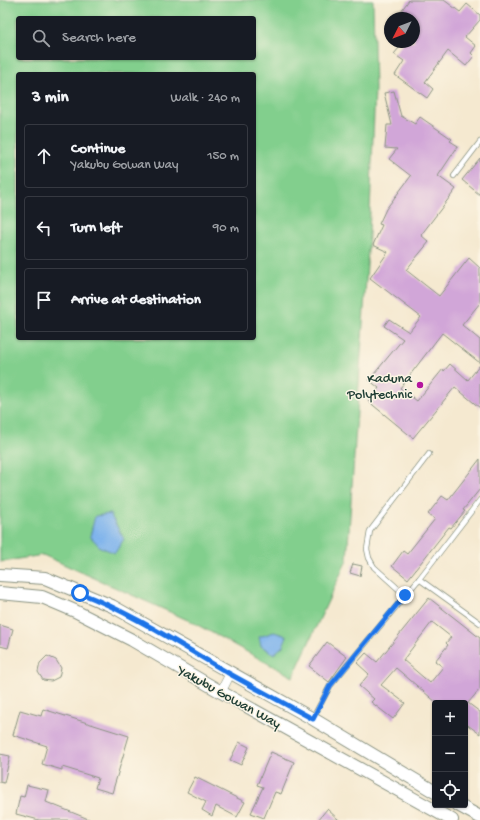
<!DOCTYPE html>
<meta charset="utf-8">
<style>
body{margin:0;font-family:"Gochi Hand",sans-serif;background:#20242c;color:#f1f3f6}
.controls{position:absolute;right:12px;bottom:12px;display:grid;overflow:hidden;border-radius:4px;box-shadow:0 1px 3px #0004}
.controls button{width:36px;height:36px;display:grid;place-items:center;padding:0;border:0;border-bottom:1px solid #363941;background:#171b24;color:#f1f3f6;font:20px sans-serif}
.compass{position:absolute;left:384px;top:12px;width:36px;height:36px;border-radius:50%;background:#171b24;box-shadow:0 1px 3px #0004;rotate:228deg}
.stop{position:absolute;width:12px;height:12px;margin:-9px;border:3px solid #1a73e8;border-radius:50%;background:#fff}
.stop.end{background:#1a73e8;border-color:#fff;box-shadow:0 1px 4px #0008}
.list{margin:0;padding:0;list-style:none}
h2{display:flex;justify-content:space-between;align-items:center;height:52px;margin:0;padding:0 16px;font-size:17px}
h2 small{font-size:13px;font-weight:400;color:#9ea1a6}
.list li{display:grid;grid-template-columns:26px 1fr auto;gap:12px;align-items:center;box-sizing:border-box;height:64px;margin:0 8px 8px;padding:0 8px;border:1px solid #363941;border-radius:4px}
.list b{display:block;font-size:15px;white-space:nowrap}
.list p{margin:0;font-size:13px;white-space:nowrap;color:#9ea1a6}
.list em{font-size:13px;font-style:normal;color:#9ea1a6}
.icon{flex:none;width:22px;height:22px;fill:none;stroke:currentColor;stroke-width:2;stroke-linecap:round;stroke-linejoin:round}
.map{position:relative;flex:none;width:480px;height:820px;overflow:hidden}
.search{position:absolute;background:#171b24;box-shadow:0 1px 3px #0004;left:16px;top:16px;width:240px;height:44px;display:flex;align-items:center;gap:10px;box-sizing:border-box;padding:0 14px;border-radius:4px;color:#9ea1a6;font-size:15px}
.panel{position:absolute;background:#171b24;box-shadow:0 1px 3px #0004;left:16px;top:72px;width:240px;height:268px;border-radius:4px}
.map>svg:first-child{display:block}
</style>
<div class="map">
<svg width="480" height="820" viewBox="0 0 480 820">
<rect width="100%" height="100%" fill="#fcf5e5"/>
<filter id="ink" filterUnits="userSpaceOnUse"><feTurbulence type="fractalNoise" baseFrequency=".025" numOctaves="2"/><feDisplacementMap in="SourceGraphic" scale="8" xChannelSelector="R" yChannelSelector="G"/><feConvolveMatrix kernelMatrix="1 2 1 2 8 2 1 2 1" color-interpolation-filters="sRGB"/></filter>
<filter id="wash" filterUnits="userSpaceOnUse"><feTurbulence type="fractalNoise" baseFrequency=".012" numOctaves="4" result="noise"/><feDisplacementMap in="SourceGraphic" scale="16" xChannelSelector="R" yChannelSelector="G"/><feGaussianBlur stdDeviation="0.9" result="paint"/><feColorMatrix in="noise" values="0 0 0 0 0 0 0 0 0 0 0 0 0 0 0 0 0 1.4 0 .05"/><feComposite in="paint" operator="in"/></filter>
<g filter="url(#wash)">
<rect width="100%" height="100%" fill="#f5e9d0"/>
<!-- green -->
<path fill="#82cf8d" stroke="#508660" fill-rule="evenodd" d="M0,0H373L375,89L369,236L347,560L293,677L192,622L43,555L0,562ZM18,18H254V58H18ZM18,74H254V338H18Z"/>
<!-- water -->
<g fill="#7eb3ec" stroke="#4e7890">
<path d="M110,514L124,539L115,553L100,547L90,536L95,516Z"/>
<path d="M274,632L287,636L283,646L274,654L261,646L259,637Z"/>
</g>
<g id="blocks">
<!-- building -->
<g fill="#d1a6d8" fill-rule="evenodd">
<path d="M409,0H444L460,12L467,4L480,15V20L465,37L476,46L471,53L474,56L466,66L448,51L425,82L433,89L427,98L395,75L404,61L394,54L404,42H414V18H396Z"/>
<path d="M394,91L401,116L415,124L420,117L452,139L450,141L458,146L438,176L456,189L421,235L429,242L406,270L439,296L469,258L480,268V303L462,325L480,340V363L442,333L400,388L417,401L443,369L444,371L450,364L468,380L480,365V408L455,387L413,438L368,401L379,388L369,380L403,339L384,326L389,319L409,332L421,317L370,278L388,252L373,245L382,225L379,224L386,209L411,176L389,159L397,149L385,148L387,125H392L384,93Z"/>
<path d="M480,158V195L462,180Z"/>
<path d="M480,459V489L463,510L465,511L451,528L449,527L408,579L392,566L403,551L407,554L435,519L428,514L442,496L448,500Z"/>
<path d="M353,564L362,566L360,576L350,573Z"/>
<path d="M429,598L480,638V689L468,703L480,712V734L465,723V703H437L396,668L381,685L405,703L393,719L371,702L374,699L359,686L369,674L357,663L366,653L377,662ZM432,622L451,637L446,643L448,645L435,661L443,667L430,683L403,660Z"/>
<path d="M0,625L13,629L8,648L0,646Z"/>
<path d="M327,642L347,657L329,682L309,666Z"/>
<path d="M47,656L56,660L61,668L59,677L51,681L43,680L38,672L40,663Z"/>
<path d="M43,709L129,736L112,793L95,788L98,778L62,767V770L42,764L47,746L13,735L20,710L41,716Z"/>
<path d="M239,742L249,747L241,765L230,760Z"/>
<path d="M271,752L294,762L281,794L275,792L264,818L251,813L263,787L257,785Z"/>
<path d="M0,754L10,756L4,783L0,782Z"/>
<path d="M195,777L245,802L237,817L216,806L212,816L202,810L206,802L187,792Z"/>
<path d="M27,785L49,790L46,802L91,820H39L16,814L20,796L24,797Z"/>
<path d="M327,809L339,820H318Z"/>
</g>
</g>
</g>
<g filter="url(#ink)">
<use href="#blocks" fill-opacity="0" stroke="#8a9382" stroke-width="1"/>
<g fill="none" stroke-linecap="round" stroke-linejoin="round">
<!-- service casing -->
<g stroke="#8a9382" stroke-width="6">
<g id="service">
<path d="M454,176L480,142"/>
<path d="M419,579L480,623"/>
<path d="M405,595L374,567L369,558L367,549L370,531L429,454"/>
<path d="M313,718L330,686L419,579L480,500"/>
</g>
</g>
<!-- minor casing -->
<g stroke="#8a9382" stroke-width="10">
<path id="minor" d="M221,692L230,674"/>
</g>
<!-- tertiary casing -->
<g stroke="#8a9382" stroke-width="14">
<g id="tertiary">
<path d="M0,575L45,578L112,606L313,719L435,792"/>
<path d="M0,593L42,597L75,611L132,640L221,692L452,820"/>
<path d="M458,805L480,817"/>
</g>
</g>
<!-- service -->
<use href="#service" stroke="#fff" stroke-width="4.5"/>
<!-- minor -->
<use href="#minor" stroke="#fff" stroke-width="9"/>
<!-- tertiary -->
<use href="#tertiary" stroke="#fff" stroke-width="12"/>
</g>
</g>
<g fill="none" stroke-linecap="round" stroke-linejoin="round" filter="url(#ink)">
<!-- route -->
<path stroke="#1a73e8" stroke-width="5" d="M80,593C134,614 180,645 230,674C257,689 285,704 313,719L330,686L405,595"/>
</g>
<!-- markers -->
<circle fill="#b5179e" stroke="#fcf5e5" stroke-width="1.5" cx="420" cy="385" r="4"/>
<g text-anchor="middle" stroke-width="3" stroke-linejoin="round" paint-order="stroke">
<!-- poi labels -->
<g font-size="14" fill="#1f3d34" stroke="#fcf5e5" text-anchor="end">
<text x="412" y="382">Kaduna<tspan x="412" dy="16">Polytechnic</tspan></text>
</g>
<!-- street labels -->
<g font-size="14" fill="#1f3d34" stroke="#fcf5e5">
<text transform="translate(230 696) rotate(29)" y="5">Yakubu Gowan Way</text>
</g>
</g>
</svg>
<div class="controls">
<button>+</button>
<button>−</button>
<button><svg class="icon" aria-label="locate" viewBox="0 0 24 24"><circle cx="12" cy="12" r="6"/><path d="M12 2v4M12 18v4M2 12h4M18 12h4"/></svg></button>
</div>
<svg class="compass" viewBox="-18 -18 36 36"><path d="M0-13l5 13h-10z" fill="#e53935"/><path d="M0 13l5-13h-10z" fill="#9ea1a6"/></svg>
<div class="stop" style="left:80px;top:593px"></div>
<div class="stop end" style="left:405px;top:595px"></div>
<div class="search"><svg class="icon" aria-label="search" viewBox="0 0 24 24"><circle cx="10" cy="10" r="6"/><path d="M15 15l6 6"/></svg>Search here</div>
<section class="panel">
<h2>3 min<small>Walk · 240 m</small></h2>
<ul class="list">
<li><svg class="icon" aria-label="ahead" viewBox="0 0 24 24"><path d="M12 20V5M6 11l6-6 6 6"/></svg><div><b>Continue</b><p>Yakubu Gowan Way</p></div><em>150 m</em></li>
<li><svg class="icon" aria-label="left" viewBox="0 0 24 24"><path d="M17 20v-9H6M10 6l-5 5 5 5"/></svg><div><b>Turn left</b></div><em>90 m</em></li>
<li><svg class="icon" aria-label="arrive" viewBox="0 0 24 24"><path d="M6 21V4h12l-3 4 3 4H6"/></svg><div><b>Arrive at destination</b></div></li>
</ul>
</section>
</div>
